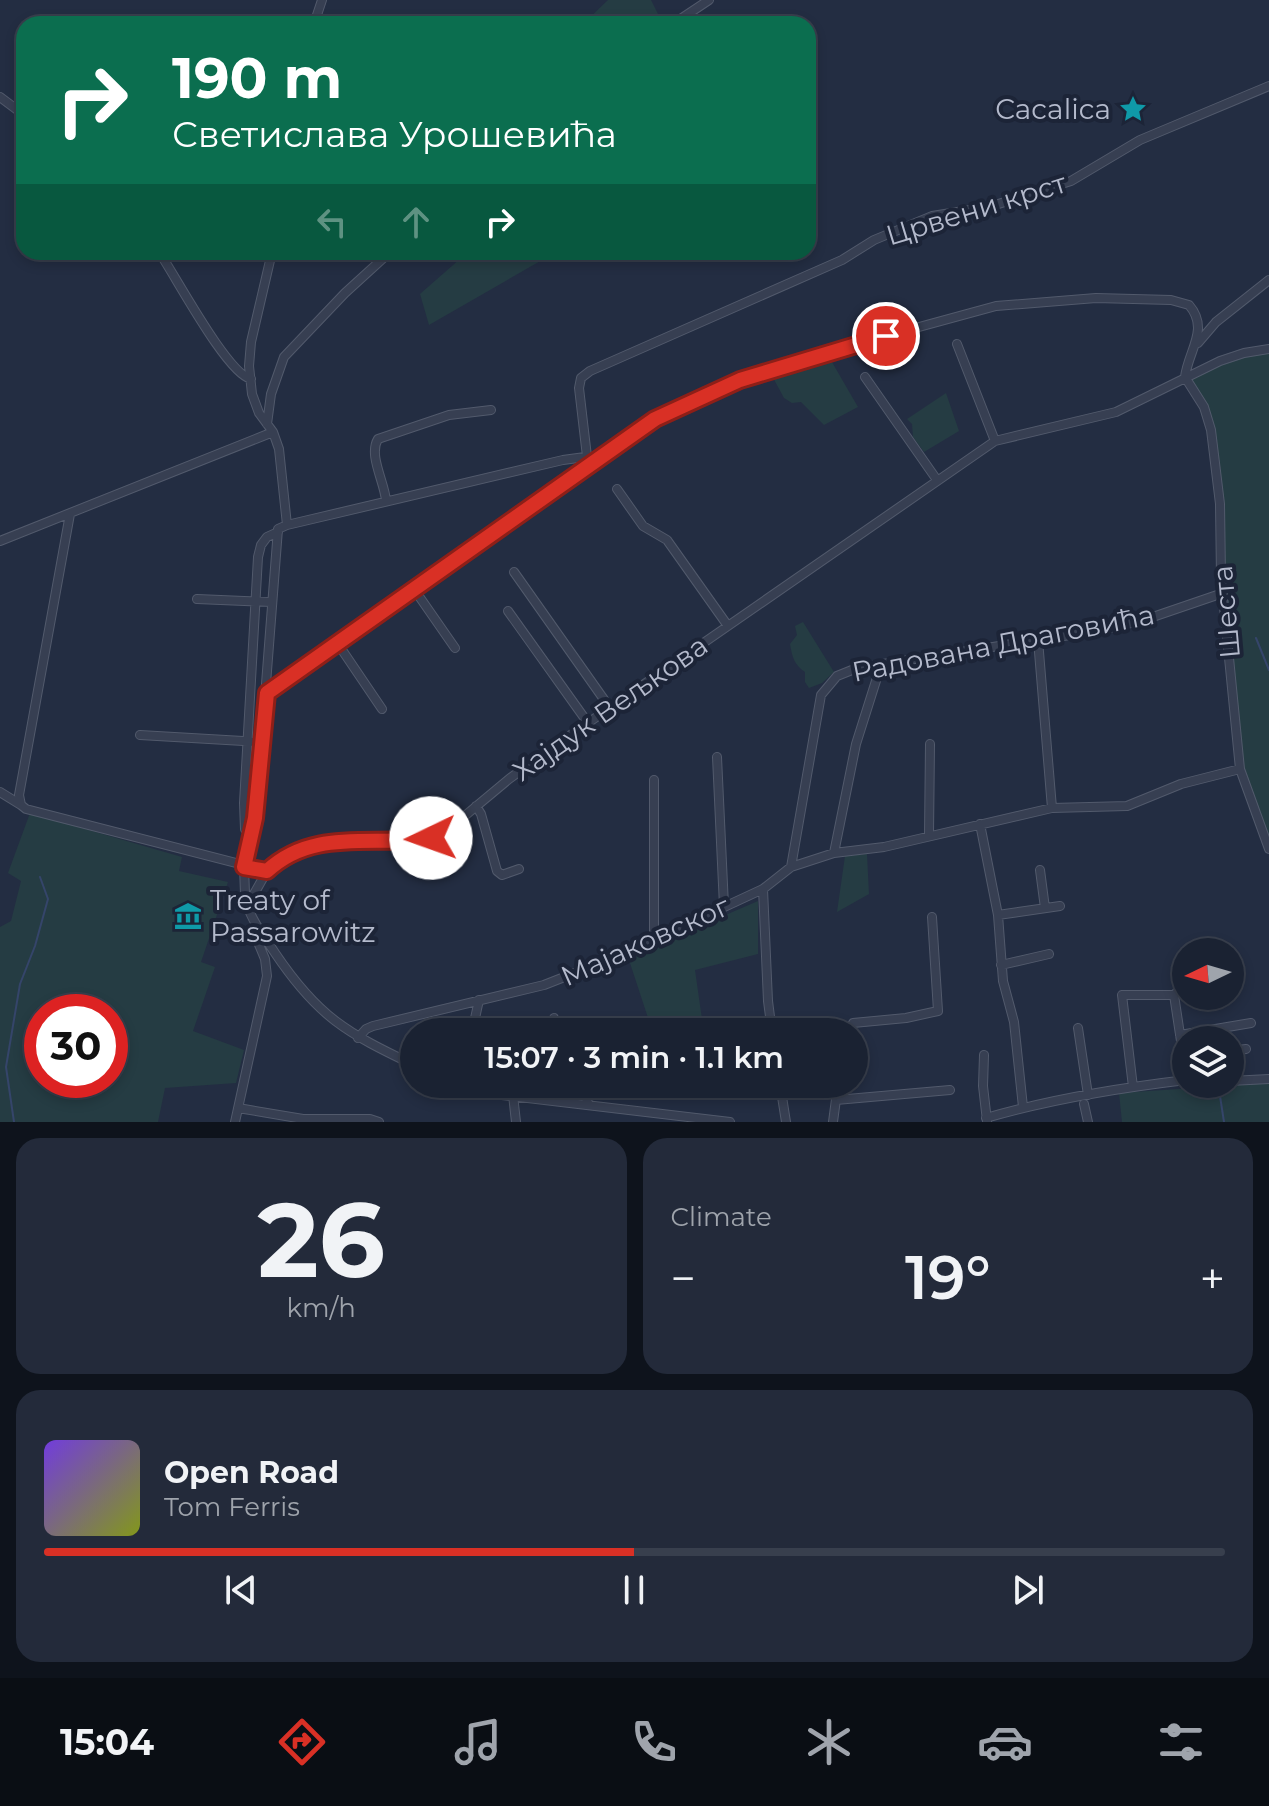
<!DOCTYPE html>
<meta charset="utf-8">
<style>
body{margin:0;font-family:Montserrat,sans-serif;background:#232a3a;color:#f1f3f6;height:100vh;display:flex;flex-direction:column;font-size:30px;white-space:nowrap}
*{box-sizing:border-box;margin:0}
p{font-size:26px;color:#9fa4ac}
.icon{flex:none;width:44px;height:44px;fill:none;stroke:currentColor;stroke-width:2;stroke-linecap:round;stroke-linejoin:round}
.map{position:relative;height:1122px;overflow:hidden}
.sheet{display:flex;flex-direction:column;gap:16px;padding:16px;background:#0e131c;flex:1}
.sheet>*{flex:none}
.guide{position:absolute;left:16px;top:16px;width:800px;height:244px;border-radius:24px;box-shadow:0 4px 12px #0003,0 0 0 2px #383f4d;background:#0b6e4f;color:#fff;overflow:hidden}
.needle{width:52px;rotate:265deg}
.tools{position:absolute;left:1172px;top:938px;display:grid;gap:16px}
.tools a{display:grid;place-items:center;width:72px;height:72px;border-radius:50%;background:#1a2232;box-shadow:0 4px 12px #0003,0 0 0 2px #383f4d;font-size:40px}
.speed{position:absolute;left:24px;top:994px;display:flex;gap:16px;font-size:40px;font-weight:700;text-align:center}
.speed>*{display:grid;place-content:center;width:104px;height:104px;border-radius:50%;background:#1a2232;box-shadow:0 4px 12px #0003,0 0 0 2px #383f4d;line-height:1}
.speed .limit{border:12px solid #d22;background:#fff;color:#111}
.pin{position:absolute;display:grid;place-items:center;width:68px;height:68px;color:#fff;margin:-34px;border:4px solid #fff;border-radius:50%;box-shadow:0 2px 8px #0007}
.me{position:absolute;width:88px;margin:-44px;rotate:267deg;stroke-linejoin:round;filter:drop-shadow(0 0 6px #0008)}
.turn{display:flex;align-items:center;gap:28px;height:168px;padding:0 24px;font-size:36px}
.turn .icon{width:104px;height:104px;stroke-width:2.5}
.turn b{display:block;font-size:56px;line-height:68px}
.lanes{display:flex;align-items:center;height:76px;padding:0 24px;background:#0003;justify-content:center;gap:40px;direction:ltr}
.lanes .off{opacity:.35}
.big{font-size:60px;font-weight:600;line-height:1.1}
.sheet .tile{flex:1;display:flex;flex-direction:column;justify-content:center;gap:12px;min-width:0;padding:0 28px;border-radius:24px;background:#232a3a}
.sheet .dial{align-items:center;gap:0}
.dial b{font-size:104px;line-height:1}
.song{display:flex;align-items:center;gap:24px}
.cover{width:96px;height:96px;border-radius:12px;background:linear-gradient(135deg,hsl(260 70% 55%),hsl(70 70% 35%))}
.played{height:8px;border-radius:4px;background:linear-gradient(90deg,#d93025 50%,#383f4d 50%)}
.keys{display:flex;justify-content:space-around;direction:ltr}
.heat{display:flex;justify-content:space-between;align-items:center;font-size:44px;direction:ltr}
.sheet .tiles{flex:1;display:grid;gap:16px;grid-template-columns:1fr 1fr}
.tile:last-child{grid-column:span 2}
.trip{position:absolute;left:400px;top:1018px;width:468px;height:80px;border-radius:40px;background:#1a2232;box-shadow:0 4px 12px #0003,0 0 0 2px #383f4d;font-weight:600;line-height:80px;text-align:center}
.dock{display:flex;height:128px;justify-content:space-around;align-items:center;background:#0a0e14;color:#9fa4ac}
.dock .icon{width:56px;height:56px}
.dock .active{color:#d93025}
.dock b{font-size:36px;color:#f1f3f6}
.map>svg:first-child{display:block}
.green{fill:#253c43;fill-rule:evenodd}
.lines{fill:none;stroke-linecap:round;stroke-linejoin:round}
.stream{stroke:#35456a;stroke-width:2}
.minor-casing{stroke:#525a6c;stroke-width:10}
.minor{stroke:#373f52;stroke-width:8}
.route-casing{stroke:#8d1f18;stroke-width:20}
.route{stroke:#d93025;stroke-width:14}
.labels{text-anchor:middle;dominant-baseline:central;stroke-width:8;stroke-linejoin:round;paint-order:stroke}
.poi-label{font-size:28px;fill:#b4bacc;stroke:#1c2437;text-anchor:end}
.street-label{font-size:28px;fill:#b4bacc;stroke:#1c2437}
</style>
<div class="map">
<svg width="1269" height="1122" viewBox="0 0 1269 1122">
<rect width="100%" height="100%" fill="#232d42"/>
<path class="green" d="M608 0H651L663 24H583Z
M468 252H556L429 325 420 294Z
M1269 349V849L1245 786 1231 680 1220 504 1205 410 1187 382 1220 361Z
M829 357 858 407 824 425 801 402 792 403 784 398 771 374Z
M946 393 959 431 924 452 913 437 912 424 907 419Z
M803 622 834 672 822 683 809 688 805 682V672C794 665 792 656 790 644L797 635 795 626Z
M30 813 182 857 179 871 228 882 201 962 215 967 193 1031 244 1050 236 1083 165 1088 158 1122H0V927L11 921 21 881 8 873ZM42 1012H110V1080H42Z
M867 854 869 894 837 912 845 856Z
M758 901V954L695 970 702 1019 652 1030 628 957Z
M1269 1083V1122H1122L1119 1093Z"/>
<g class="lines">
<path class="stream" d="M1256 638 1269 670
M1220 1096 1224 1122
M14 1122 6 1067 20 984 35 946 48 899 40 877"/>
<g class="minor-casing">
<path id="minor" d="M314 24 322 0
M673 24 709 0
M0 97 24 115
M159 252C175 275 227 374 251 379
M272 252 251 342 249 366 252 394 259 413 273 432 279 449 287 525
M1198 343 1216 322 1269 280
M957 344 995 441
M865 377 937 480
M1185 377 1204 407 1211 430 1220 504 1221 577 1240 769 1269 849
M267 424 271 394 284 357 345 293 390 252
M588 465 579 388 581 378 590 371 842 260 874 240 932 216 989 207 1071 181 1140 140 1269 86
M617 489 643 526 667 540 728 626
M386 501C385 483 368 455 378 439L449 415 491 410
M70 514 19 795 21 805 26 809 267 871
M0 541 273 432
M514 572 610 708
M414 589 455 648
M197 599 271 602
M508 611 588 723
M1038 640 1052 808
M338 644 382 709
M267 693 616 445 655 419 707 393 740 380 886 336 996 306 1096 298 1171 300 1189 305C1210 329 1188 351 1185 377
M140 735 262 742
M717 757 724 906
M654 780V938
M0 792 21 805
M476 806 481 814 497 871 502 875 519 869
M980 824 998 915 1003 981 1014 1022 1023 1107
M929 835 930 744
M250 836 245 829 244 803 258 557 261 545 267 537 278 532
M834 853 856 744 881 665
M791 867 821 695 837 676 857 668 1102 630 1144 620 1223 593
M1040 870 1045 908
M763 889 768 1001 772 1032
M250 901 245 894 244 867 257 800 278 529 287 525 563 460 585 457
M998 915 1060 906
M1001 965 1049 954
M1186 989 1179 990 1174 995 1186 1074
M554 1018 560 1032
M1078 1028 1088 1095
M472 1032 479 1000
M849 1032 853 1023 906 1018 938 1011 932 917
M1180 1035 1251 1023
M358 1038 366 1029 373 1026 544 985 623 954 763 889 791 867 834 853 884 847 1052 808 1127 806 1181 784 1240 769
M1230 1051 1246 1049
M984 1055 983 1086 987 1121
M414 1065C347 1033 318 1017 275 953 266 939 255 926 249 910L250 901 267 871 282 858 298 850 337 840H417L443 834 509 779 546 752 995 441 1116 412 1220 361 1244 353 1269 349
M1230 1081 1269 1079
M452 1084 476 1092 730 1122
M580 1084 589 1105
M780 1084 786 1122
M1133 1087 1122 995H1174
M513 1095 516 1122
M836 1100 950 1090
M1084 1104 1088 1122
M238 1108 303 1119H370L379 1122
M986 1118C1051 1099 1119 1088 1186 1080
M235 1122 267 976 265 959 255 935 258 928
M833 1122 838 1084"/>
</g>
<use href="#minor" class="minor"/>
</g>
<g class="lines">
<g class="route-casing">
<path id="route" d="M431 838C374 847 314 827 267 871L244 867 255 818 267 693 655 419 740 380 886 336"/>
</g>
<use href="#route" class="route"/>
</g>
<defs>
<g id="sight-bare" transform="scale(2.16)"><path d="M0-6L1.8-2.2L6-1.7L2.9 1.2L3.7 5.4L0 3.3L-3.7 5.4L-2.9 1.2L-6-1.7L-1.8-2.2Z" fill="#0f9aa8" stroke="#1c2437" stroke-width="2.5" paint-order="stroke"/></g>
<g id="museum-bare" transform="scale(2.16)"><path d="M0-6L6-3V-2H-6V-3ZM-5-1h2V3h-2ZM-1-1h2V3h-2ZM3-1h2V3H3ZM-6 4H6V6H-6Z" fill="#0f9aa8" stroke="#1c2437" stroke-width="2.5" paint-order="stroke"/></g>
</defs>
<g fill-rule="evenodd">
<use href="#sight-bare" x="1133" y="109"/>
<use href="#museum-bare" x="188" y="916"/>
</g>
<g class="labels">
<g class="poi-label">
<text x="1111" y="109">Cacalica</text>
<text x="210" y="900" text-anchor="start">Treaty of<tspan x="210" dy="32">Passarowitz</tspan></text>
</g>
<g class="street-label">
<text transform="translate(976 209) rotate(-17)">Црвени крст</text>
<text transform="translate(1226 612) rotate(-95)">Шеста</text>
<text transform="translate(1003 643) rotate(-11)">Радована Драговића</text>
<text transform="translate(610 708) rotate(-35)">Хајдук Вељкова</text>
<text transform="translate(645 941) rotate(-24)">Мајаковског</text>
</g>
</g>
</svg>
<div class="tools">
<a><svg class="needle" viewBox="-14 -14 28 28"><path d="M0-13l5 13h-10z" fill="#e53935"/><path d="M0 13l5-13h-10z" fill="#9fa4ac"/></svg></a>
<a><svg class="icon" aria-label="layers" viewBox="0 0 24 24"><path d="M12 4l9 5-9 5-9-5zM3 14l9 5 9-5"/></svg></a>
</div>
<div class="speed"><div class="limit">30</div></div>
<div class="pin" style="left:886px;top:336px;background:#d93025"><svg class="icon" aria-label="arrive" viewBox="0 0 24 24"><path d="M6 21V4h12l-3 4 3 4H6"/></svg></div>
<svg class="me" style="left:431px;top:838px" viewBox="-20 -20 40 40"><circle r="19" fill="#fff"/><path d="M0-13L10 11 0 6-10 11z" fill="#d93025"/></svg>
<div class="trip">15:07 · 3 min · 1.1 km</div>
<div class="guide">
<div class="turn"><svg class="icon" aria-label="right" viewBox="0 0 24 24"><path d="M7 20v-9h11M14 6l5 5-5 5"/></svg><div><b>190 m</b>Светислава Урошевића</div></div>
<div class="lanes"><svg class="icon off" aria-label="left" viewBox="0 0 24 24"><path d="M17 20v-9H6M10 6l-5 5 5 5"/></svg><svg class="icon off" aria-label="ahead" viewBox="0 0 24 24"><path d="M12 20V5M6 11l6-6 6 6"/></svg><svg class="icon" aria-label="right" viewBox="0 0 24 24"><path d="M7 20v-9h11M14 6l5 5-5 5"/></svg></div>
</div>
</div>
<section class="sheet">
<div class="tiles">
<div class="tile dial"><b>26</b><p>km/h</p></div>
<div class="tile"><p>Climate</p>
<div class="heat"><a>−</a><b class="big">19°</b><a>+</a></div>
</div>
<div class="tile">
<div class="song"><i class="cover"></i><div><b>Open Road</b><p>Tom Ferris</p></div></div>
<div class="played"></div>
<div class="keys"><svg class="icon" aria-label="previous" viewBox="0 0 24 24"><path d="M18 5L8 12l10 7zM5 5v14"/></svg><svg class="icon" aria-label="pause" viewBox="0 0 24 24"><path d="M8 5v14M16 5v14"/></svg><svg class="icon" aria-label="next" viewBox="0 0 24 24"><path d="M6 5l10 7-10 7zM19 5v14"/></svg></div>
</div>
</div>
</section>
<nav class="dock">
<b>15:04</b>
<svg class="icon active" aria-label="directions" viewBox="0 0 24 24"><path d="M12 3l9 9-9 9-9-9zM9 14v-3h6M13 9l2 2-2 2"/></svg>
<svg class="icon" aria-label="music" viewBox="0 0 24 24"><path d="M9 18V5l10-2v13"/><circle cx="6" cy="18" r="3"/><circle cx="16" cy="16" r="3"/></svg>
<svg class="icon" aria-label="phone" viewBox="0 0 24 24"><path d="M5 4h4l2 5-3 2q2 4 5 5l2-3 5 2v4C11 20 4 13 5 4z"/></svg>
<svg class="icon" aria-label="climate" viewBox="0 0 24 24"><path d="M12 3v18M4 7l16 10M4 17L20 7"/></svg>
<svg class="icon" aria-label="car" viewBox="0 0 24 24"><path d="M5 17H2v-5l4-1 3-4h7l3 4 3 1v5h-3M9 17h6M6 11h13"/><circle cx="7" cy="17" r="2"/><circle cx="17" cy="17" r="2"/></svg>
<svg class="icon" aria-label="filters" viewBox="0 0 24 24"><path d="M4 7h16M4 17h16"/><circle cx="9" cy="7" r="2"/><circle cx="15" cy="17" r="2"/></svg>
</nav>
